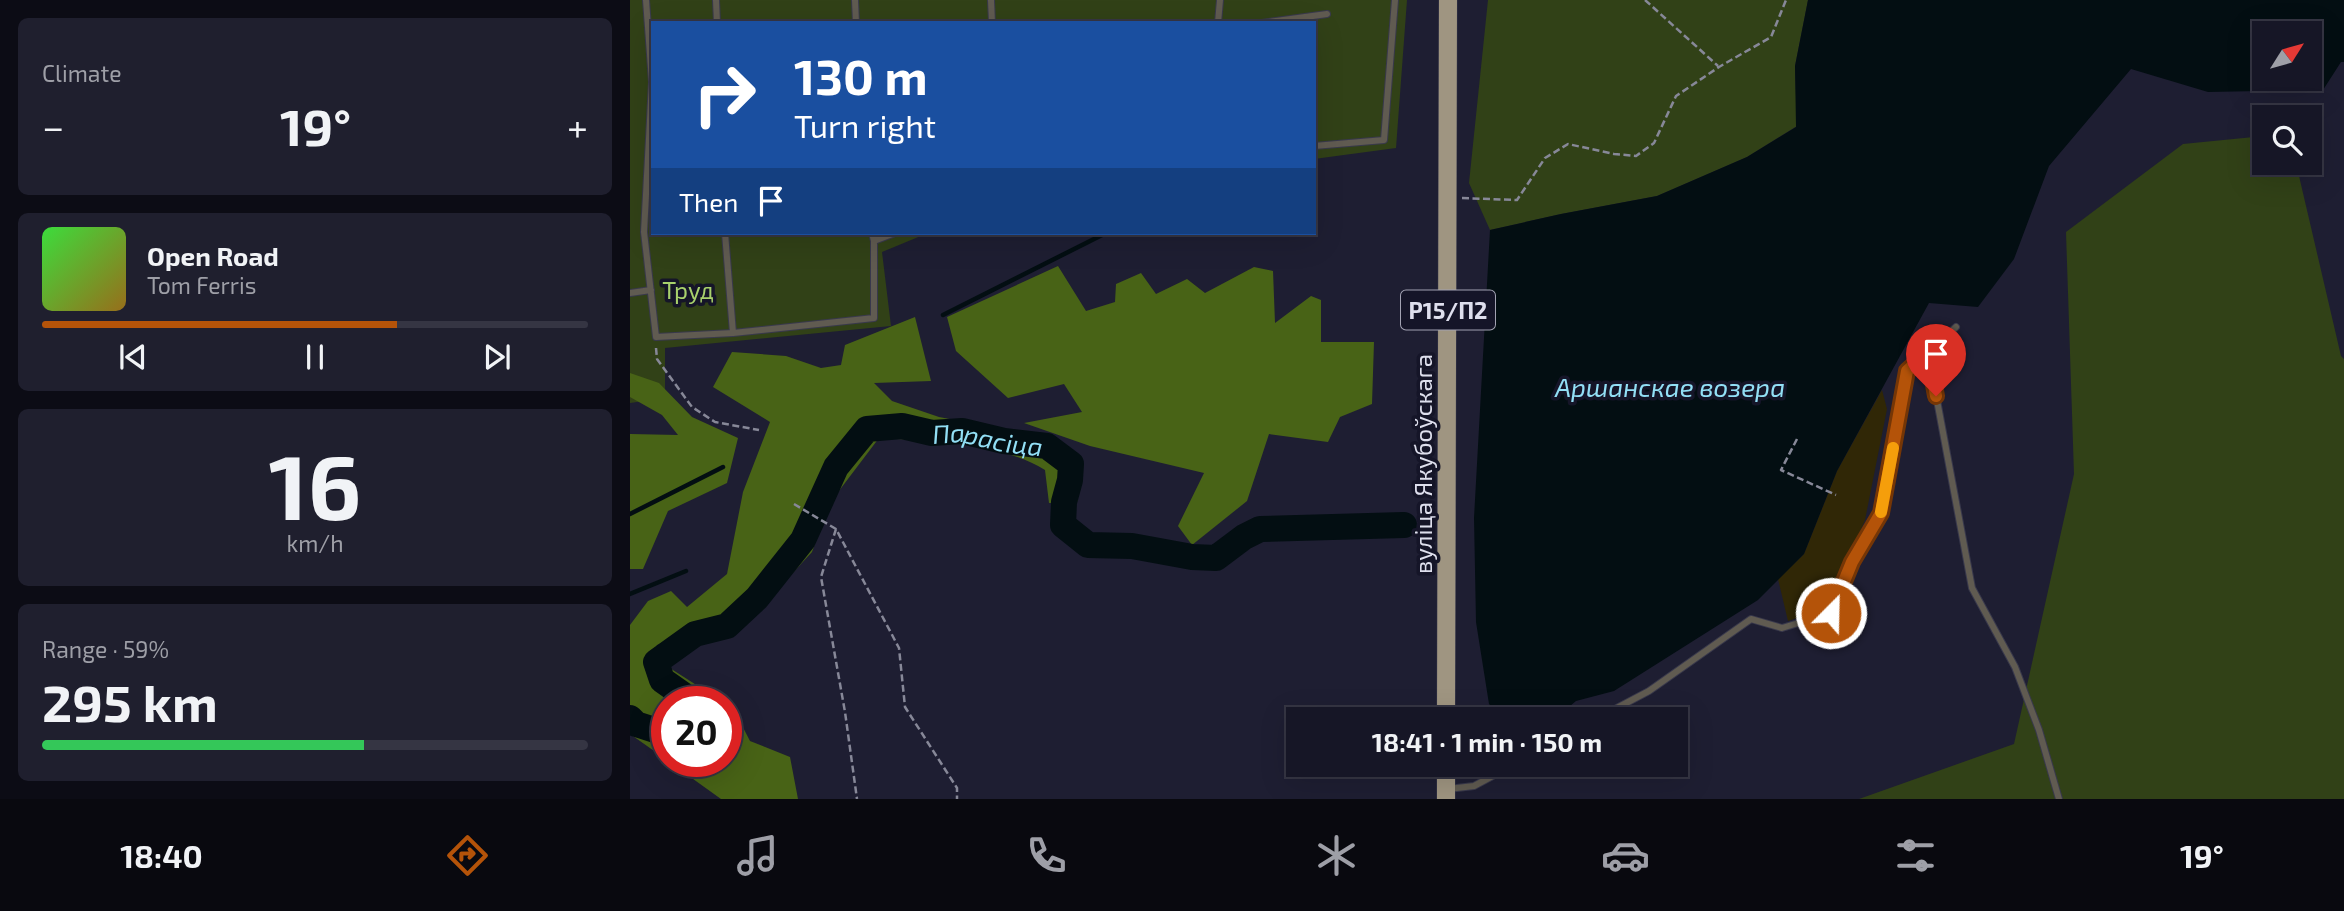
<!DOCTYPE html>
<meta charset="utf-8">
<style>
body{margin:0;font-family:"Exo 2",sans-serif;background:#1f1f2e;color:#f1f3f6;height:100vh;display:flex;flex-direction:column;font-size:26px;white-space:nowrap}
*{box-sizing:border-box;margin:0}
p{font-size:23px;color:#9e9fa7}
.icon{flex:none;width:38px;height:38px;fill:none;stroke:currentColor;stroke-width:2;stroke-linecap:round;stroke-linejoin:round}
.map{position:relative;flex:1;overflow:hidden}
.drawer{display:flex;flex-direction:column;gap:18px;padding:18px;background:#0c0c15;width:630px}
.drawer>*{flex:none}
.banner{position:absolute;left:21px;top:21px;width:665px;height:214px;border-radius:0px;box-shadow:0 7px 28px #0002,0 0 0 2px #353543;background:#1a4fa0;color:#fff;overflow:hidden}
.needle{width:46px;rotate:53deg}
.buttons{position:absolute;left:1622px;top:21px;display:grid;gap:14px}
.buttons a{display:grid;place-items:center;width:70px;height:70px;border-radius:0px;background:#161626;box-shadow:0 7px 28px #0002,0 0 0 2px #353543;font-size:35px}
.speed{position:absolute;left:21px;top:686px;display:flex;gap:14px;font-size:35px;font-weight:700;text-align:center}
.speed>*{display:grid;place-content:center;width:91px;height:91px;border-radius:50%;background:#161626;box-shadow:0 7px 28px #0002,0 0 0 2px #353543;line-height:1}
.speed .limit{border:10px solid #d22;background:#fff;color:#111}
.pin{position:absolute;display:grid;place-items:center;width:60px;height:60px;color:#fff;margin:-72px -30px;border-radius:50% 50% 50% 0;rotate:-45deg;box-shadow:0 0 7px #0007}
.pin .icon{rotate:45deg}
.me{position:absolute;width:77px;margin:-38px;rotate:23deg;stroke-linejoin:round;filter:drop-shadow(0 0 5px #0008)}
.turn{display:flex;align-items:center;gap:24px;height:147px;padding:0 28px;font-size:32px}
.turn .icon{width:91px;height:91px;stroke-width:2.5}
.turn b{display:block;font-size:49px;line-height:60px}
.then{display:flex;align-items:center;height:66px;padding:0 28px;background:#0003;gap:14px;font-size:26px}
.big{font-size:52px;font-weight:700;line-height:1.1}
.drawer .card{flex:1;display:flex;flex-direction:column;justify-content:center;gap:10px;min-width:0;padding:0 24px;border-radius:10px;background:#1f1f2e}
.drawer .dial{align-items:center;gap:0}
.dial b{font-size:91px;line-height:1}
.song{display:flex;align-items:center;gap:21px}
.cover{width:84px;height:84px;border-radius:10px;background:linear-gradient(135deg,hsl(120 70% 55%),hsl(40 70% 35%))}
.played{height:7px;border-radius:4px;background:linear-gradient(90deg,#b45309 65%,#353543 65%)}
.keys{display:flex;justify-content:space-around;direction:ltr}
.heat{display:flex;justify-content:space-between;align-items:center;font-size:38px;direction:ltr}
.charge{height:10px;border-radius:5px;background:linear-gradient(90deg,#34c759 59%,#353543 0)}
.trip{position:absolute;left:656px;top:707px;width:402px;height:70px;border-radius:0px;background:#161626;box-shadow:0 7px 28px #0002,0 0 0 2px #353543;font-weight:700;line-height:70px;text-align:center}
.tab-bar{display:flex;height:112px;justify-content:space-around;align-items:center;background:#09090f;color:#9e9fa7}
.tab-bar .icon{width:49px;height:49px}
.tab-bar .on{color:#b45309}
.tab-bar b{font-size:32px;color:#f1f3f6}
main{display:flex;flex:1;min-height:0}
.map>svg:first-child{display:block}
.green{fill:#314117}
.forest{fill:#486316}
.sand{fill:#302706}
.water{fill:#030e12;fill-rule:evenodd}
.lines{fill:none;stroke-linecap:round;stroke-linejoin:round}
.stream{stroke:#030e12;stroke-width:4.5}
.river{stroke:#030e12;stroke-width:26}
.lane-casing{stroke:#39394c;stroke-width:8}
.primary-casing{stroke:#39394c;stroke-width:19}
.path{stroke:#878898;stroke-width:2.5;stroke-dasharray:7 3.5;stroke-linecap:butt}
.lane{stroke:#605b51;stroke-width:6}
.primary{stroke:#9f9581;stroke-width:18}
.route-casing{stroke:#753606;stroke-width:18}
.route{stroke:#b45309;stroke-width:12}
.slow{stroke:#f59e0b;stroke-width:12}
.labels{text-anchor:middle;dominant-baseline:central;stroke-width:7;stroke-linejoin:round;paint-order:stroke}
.shield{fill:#151528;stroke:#a2a2b2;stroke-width:2}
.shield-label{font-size:23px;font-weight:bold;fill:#dedfed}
.park-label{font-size:24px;fill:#a8d16c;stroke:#151528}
.street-label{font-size:24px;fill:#dedfed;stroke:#151528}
.water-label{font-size:26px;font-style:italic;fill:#92dff5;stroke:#151528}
</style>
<main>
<section class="drawer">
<div class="card"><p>Climate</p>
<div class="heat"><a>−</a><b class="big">19°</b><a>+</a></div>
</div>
<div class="card">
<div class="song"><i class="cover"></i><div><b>Open Road</b><p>Tom Ferris</p></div></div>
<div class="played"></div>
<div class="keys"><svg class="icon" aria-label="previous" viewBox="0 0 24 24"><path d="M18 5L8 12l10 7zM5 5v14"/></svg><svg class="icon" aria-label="pause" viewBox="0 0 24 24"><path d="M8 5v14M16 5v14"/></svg><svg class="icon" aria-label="next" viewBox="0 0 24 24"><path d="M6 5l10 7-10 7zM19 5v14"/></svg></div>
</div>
<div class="card dial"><b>16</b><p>km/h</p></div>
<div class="card"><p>Range · 59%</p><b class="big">295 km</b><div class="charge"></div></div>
</section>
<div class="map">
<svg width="1714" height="799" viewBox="0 0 1714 799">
<rect width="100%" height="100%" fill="#1e1e32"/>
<path class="green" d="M0 0H777L766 148 684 159V23H23V233H298L252 252 261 326 35 348V398L0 403Z
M858 0H1178L1165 66 1167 126 1117 157 1027 196 931 214 860 230 839 183Z
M1634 136V163H1666L1711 356 1714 359V799H1229L1384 744 1444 474 1436 232 1553 144Z"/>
<path class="forest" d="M428 266 456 311 485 302 486 284 511 273 526 294 557 279 575 293 624 267 643 271 645 323 681 296 691 300V342H744L742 404 710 417 698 442 639 434 617 501 562 545 548 526 574 473 460 446 394 423 452 412 434 384 378 398 326 351 317 317Z
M285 317 301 381 244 383 262 401 309 417 415 437 446 459 448 501 419 503 415 470C369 442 301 441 249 438L199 504 182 552 124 615 103 614 27 645 21 656 93 702H37V760L0 734V625L18 601 41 591 57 607 97 574 113 492 140 422 83 387 102 352 156 356 191 368 211 365 215 345Z
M0 373 29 383 62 417 108 438 97 483 38 511 13 569H0V434L48 435 32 415 0 397Z
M96 704 103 708 120 741 160 757 168 799H91L38 761H96Z"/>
<path class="sand" d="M1252 390 1257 409 1235 520 1196 608 1158 621 1148 579 1174 554 1207 471Z"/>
<path class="water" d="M1178 0H1714V62H1711L1693 90 1578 92 1501 69 1419 166 1384 259 1348 307 1299 303 1207 471 1174 554 1128 600 984 691 946 701 927 717 875 719 859 704 846 622 844 518 860 230 931 214 1027 196 1117 157 1166 127 1165 66ZM1634 33H1680V79H1634Z"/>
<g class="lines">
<path class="stream" d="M313 315 476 233
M0 514 93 467
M0 594 56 571"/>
<g class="river">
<path id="s1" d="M68 702 59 699 32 680 26 662 65 634 97 626 127 598 173 540 206 467 237 429 272 426 302 433 332 431 374 441 417 446 441 464 440 480 434 502 433 525 458 545 502 546 562 557 586 558 614 537 630 529 774 525"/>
<path d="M0 718 6 724 37 734"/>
<path d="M96 719 100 730 96 736"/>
</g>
<g class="lane-casing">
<path id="lane" d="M16 0 22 82 14 232 26 337 103 333 244 318V241L242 233
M86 0 87 23
M225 0 226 23
M361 0 362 23
M588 23 590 0
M632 23 697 14
M684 146 754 140 765 0
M95 233 103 333
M244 241 265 233
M0 293 21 290
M1298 352 1342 588 1385 667 1409 730 1429 799
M966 719 1019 691 1121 619 1152 628 1201 613 1222 562 1251 513 1277 371 1326 327
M818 789 844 786 883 765"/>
</g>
<g class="primary-casing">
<path id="primary" d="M816 719 818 0
M816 765V799"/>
</g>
<path class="path" d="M1015 0 1088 66
M832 198 887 200 915 158 938 144 984 154 1006 156 1024 143 1046 96 1089 67 1141 37 1156 0
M26 348 27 359 62 407 85 422 129 430
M1167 439 1151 470 1206 495
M164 504 206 529 269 648 275 707 327 788V799
M206 529 191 577 215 712 227 799"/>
<use href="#lane" class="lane"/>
<use href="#primary" class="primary"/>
</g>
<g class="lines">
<g class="route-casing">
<path id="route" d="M1201 613 1222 562 1251 513 1277 371 1298 352 1306 396"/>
</g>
<use href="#route" class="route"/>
<path class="slow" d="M1251 512 1263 448"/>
</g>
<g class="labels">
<rect class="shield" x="771" y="290.5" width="94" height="39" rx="5"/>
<g class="shield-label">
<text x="818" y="310">Р15/П2</text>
</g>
<g class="park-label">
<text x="58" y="289">Труд</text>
</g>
<g class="street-label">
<text transform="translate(792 464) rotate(-90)">вуліца Якубоўскага</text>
</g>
<g class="water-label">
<text x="1040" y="386">Аршанскае возера</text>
<text stroke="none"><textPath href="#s1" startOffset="509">Парасіца</textPath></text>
</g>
</g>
</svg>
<div class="buttons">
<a><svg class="needle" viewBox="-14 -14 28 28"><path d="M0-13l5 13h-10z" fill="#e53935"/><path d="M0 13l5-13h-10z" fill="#9e9fa7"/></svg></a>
<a><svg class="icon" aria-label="search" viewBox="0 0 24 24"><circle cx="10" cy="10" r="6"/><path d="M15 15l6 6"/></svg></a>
</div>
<div class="speed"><div class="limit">20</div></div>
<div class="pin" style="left:1306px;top:396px;background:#d93025"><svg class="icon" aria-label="arrive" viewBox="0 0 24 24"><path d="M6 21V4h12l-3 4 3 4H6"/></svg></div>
<svg class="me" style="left:1201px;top:613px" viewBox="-20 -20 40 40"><circle r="17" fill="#b45309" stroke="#fff" stroke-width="3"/><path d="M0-11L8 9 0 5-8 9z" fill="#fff"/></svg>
<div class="trip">18:41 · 1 min · 150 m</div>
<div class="banner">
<div class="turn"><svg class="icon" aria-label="right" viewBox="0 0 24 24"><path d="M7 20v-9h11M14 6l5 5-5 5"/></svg><div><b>130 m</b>Turn right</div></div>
<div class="then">Then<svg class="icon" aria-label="arrive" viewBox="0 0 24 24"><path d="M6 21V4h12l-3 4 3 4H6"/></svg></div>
</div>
</div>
</main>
<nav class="tab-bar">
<b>18:40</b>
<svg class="icon on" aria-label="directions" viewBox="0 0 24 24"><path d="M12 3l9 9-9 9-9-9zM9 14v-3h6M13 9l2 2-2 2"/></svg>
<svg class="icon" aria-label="music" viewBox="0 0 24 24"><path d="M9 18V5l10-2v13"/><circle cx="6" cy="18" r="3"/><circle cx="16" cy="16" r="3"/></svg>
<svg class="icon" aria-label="phone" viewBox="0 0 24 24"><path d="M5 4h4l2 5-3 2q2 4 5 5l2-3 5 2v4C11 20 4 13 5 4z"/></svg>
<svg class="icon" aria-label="climate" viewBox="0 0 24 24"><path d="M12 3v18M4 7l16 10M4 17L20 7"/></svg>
<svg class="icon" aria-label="car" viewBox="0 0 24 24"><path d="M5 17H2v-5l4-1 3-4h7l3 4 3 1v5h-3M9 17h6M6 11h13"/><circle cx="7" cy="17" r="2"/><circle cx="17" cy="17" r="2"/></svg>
<svg class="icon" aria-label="filters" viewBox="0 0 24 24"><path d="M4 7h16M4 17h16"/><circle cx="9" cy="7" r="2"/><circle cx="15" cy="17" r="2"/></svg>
<b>19°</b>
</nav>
